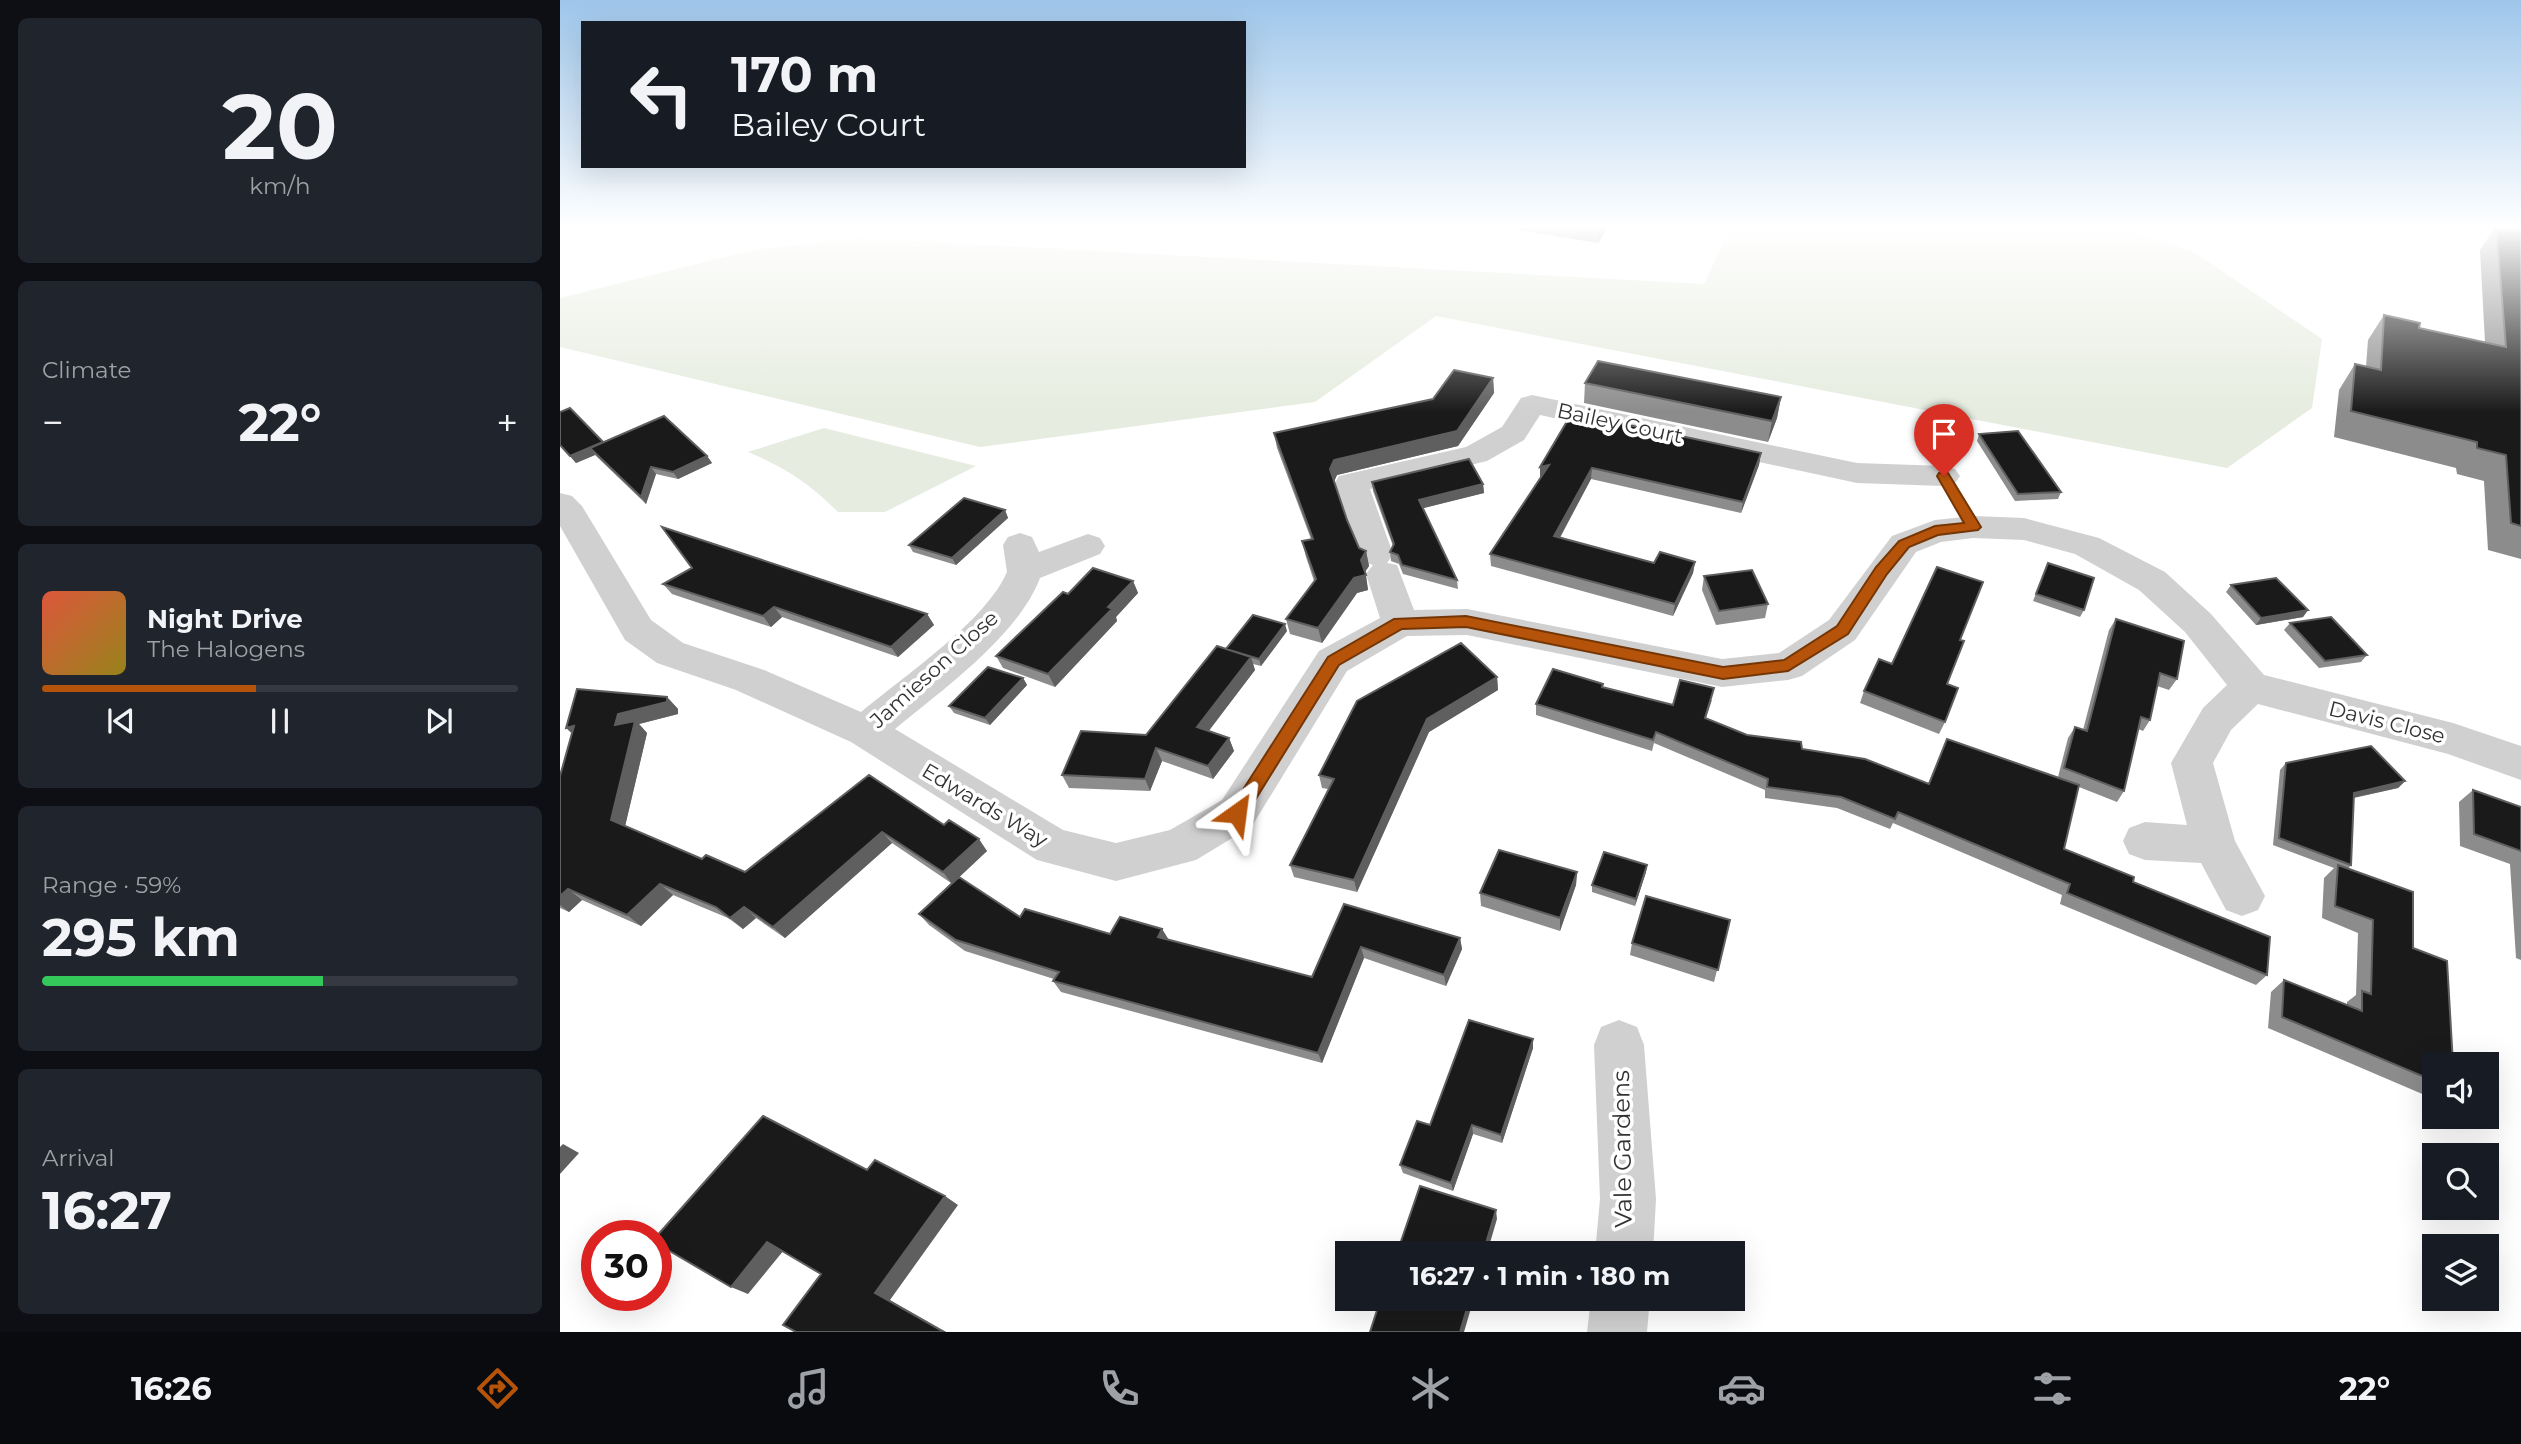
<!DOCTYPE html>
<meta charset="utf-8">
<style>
body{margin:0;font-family:Montserrat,sans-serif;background:#20242c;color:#f1f3f6;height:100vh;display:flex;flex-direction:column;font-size:26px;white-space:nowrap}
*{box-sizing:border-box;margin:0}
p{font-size:23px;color:#9ea1a6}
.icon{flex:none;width:38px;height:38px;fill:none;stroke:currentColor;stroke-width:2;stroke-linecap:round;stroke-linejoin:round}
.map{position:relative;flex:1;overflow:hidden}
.panel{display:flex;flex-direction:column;gap:18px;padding:18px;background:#0d0f14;width:560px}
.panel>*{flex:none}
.guide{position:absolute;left:21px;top:21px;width:665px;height:147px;border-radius:0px;box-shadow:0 7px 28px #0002;background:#171b24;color:#f1f3f6;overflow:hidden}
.controls{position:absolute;left:1862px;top:1052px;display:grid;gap:14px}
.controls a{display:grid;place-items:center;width:77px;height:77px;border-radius:0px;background:#171b24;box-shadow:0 7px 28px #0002;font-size:35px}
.speed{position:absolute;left:21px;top:1220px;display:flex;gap:14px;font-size:35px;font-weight:700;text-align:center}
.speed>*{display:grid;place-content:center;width:91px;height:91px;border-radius:50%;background:#171b24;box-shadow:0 7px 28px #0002;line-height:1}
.speed .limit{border:10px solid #d22;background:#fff;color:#111}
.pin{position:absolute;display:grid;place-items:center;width:60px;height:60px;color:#fff;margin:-72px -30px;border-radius:50% 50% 50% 0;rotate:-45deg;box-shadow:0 0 7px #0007}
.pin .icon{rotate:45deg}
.me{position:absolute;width:77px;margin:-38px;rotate:31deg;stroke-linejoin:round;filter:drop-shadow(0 0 5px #0008)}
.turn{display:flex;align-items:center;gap:24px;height:147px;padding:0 35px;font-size:32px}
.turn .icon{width:91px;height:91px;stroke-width:2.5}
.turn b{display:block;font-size:49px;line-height:60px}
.big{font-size:52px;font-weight:700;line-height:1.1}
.panel .tile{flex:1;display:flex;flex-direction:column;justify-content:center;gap:10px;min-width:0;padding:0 24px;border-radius:10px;background:#20242c}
.panel .dial{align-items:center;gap:0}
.dial b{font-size:91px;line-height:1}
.song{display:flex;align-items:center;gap:21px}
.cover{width:84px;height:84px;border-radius:10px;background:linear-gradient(135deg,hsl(10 70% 55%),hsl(50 70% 35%))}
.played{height:7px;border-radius:4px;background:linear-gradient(90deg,#b45309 45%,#363941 45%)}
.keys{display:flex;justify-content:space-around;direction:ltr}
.heat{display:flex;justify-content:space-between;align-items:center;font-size:38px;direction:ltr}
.charge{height:10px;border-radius:5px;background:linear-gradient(90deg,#34c759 59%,#363941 0)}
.trip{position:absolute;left:775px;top:1241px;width:410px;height:70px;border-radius:0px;background:#171b24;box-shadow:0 7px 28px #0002;font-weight:700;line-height:70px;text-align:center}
.tab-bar{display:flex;height:112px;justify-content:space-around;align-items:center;background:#090b0e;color:#9ea1a6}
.tab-bar .icon{width:49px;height:49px}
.tab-bar .active{color:#b45309}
.tab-bar b{font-size:32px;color:#f1f3f6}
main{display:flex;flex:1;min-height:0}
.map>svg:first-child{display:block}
.green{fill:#e6ecdf}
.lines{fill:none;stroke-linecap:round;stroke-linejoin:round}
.minor{fill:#d0d0d0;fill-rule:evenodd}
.wall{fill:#8c8c8c}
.shaded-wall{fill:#5f5f5f}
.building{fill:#1a1a1a;stroke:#5f5f5f;stroke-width:2}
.route{fill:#b45309;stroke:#753606;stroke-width:2}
.labels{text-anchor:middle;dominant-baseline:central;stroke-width:7;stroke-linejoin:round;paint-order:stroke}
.street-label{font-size:21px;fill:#333;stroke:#fff}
.near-street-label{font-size:24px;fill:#333;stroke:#fff}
</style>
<main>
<section class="panel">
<div class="tile dial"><b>20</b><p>km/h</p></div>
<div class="tile"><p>Climate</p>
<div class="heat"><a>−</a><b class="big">22°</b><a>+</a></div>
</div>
<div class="tile">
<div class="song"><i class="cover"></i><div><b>Night Drive</b><p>The Halogens</p></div></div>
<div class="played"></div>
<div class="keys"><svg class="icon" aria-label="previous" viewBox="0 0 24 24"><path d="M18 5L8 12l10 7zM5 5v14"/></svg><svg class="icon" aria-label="pause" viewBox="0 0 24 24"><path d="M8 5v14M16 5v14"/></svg><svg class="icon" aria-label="next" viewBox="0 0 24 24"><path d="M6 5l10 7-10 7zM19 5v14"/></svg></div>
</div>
<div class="tile"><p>Range · 59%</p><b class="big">295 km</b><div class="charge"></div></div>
<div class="tile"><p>Arrival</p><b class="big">16:27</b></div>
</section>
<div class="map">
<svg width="1961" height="1332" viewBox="0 0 1961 1332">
<rect width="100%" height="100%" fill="#fff"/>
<path class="green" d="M1172 225H1552L1634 252 1762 339 1752 408 1667 468 876 316 755 402 420 447 0 347V298L193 250 298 238 1144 284Z
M264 428 416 466 325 512H278C249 483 226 468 188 452Z"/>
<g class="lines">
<path class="minor" d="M972 395 1297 463 1384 466 1395 469 1400 476 1395 483 1384 486 1297 483 980 415 964 440 927 461 810 489 833 554 827 563 837 565 854 610 907 609 1162 659 1219 653 1269 620 1332 536 1375 520 1413 516 1464 518 1539 538 1605 572 1651 614 1704 675 1893 723 1961 746V780L1888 754 1698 704 1671 730 1653 763 1675 841 1705 896 1698 910 1682 916 1666 910 1641 863 1585 860 1569 854 1563 841 1569 828 1585 822 1627 825 1611 763 1643 708 1667 685 1625 632 1579 590 1515 554 1464 540 1413 538 1381 542 1356 552 1295 640 1242 676 1228 680 1162 687 907 635 847 636 787 671 692 826 636 860 556 881 477 860 291 742 176 690 97 663 65 640 0 526V493L12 496 22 506 91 620 123 643 204 670 301 712C343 677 426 621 447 572L443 545 448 537 460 533 472 537 479 552 528 534 540 538 545 546 540 554 480 578C458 636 382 690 335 729L503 830 556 843 610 830 662 800 759 651 820 618 806 574 813 565 804 562C791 542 785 507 775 483L779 476 906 447 942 427 961 398Z
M1059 1020 1077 1027 1084 1045 1096 1199 1093 1253H1035L1040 1199 1034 1045 1041 1027Z
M1031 1298H1090L1087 1332H1027Z"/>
</g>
<path class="wall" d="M927 225H1049L1038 243Z
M1936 226 1961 230V559L1928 550 1924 481 1897 474 1896 468 1774 437 1779 390 1795 364 1806 367 1808 340 1824 315 1859 328 1925 342 1920 250Z
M933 378 934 393 898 446 777 475 774 481 787 520 799 548 806 551 809 566 805 572 808 590 797 593 762 643 730 634 726 619 754 581 746 557 742 541 751 539 717 448 714 433 873 399Z
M1025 383 1221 397 1217 418 1208 442 1024 403Z
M1419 434 1501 492 1498 499 1455 501 1417 441Z
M43 443 147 456 152 463 118 479 96 474 86 504 35 455 16 463 0 445Z
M1201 453 1199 465 1181 513 1031 479 1000 538 1094 563 1135 562 1133 573 1113 616 931 566 930 554 980 479V467Z
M812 482 923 484 924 493 863 508 897 580 898 589 843 574 839 564 831 561 830 552 833 546 813 491Z
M445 510 448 518 396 565 353 552 349 545Z
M1488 563 1524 610 1520 617 1473 601Z
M1144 576 1208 604 1205 618 1156 625 1142 590Z
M573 581 578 593 556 617 557 621 495 687 443 668 436 656 508 594Z
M103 584 367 614 374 625 338 657 222 617 211 627 112 594Z
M1671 585 1748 610 1743 617 1696 625 1666 592Z
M1556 619 1617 679 1609 690 1597 686 1590 720 1583 731 1578 729 1564 791 1557 802 1519 787 1504 849 1573 882 1707 975 1696 985 1500 904 1502 895 1333 823 1330 829 1277 808 1205 798V790L1094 743 1092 751 976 715V704L1043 687 1113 705 1152 700 1146 718 1187 735 1368 784 1387 739 1498 777 1508 738 1515 727 1523 730 1549 630Z
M1730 623 1807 655 1801 662 1759 668 1724 630Z
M727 631 701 666 693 664 695 670 648 731 669 738 674 751 653 779 602 761 590 791 509 788 502 775 586 735 666 649Z
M1400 640 1387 684 1385 722 1379 734 1300 703 1304 691 1332 664Z
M937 677 938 690 869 732 797 892 734 877 730 865 768 789 762 788 759 775Z
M463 678 467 685 430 725 394 713 389 706Z
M107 697 118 709V714L79 724 87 733 65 826 142 859 185 872 309 775 384 825 427 851 399 877 460 917 550 934 602 929 608 940 752 977 784 904 900 938 902 949 886 986 804 958 762 1063 501 992 493 981 494 979 405 951 369 925 359 914 391 883 332 843 225 938 196 918 183 929 168 918 113 895 81 926 22 900 9 912 0 908V776Z
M1726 763 1845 781 1838 788 1794 798 1791 865 1788 869 1853 948 1874 1064V1099L1708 1028 1711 992 1724 980 1787 1006V1002L1796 995 1798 933 1762 918 1764 878 1774 868 1713 845 1720 770Z
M1913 790 1961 807V960L1956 958 1950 864 1900 846 1899 802Z
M1087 865 1086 872 1075 906 1032 892V885Z
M1017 872 1016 885 1000 931 921 906 920 893Z
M1170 920 1154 982 1070 955 1072 943Z
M973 1039V1048L942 1143 913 1134 893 1191 843 1173 840 1165 870 1125Z"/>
<path class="shaded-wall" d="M1038 225H1049L1038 243Z
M933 378 934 393 898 446 777 475 773 484 770 469 774 460Z
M1221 397 1217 418 1208 442 1212 421Z
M43 442 30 448 35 455 16 463 10 456Z
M1201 453 1199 465 1181 513 1183 502Z
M147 456 152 463 118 479 113 472Z
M989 465 980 479V467Z
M91 467 96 474 86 504 81 497Z
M1032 468 1031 479 994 548V536Z
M923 484 924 493 860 509 859 500Z
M445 510 448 518 396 565 392 558Z
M806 551 809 566 803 575 801 560Z
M1135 562 1133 573 1113 616 1115 604Z
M806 575 808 590 797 593 762 643 758 628 794 578Z
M573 581 578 593 556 617 557 621 495 687 488 674Z
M214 607 222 617 211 627 203 616Z
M1748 610 1743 617 1696 625 1701 618Z
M367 614 374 625 338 657 331 647Z
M725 624 727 631 701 666 699 659Z
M691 657 695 670 642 740 637 727Z
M937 677 938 690 869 732 797 892 794 880 867 719Z
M463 678 467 685 430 725 425 718Z
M107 697 118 709V714L79 724 87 733 64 831 51 820 55 725 58 714Z
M14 726 19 740 6 728Z
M669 738 674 751 653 779 648 766Z
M596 748 602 761 590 791 585 779Z
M1845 781 1838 788 1787 799 1794 793Z
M322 832 332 843 225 938 213 927Z
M419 839 427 851 392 884 383 872Z
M1087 865 1086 872 1075 906 1076 899Z
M1017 872 1016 885 1000 931V918Z
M100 884 113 895 81 926 67 915Z
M8 889 22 900 9 912 0 905V896Z
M184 907 196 918 183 929 170 918Z
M602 929 609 940 598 937Z
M900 938 902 949 886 986 884 975Z
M801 947 804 958 762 1063 758 1053Z
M973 1039V1048L942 1143 941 1135Z
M912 1125 913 1134 893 1191 891 1183Z
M3 1144 19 1153 0 1174V1147Z
M385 1196 398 1205 330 1300 386 1332H384L315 1293Z
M936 1210 937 1219 927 1253H923Z
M207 1242 224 1250 188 1294 171 1287Z
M910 1298H914L904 1332H900Z"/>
<path class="building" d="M1936 226 1961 230V526L1951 523 1946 455 1917 448V442L1791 411 1795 364 1821 370 1824 315 1860 323 1859 328 1946 347Z
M1038 361 1221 397 1212 421 1025 383Z
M894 370 933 378 897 431 774 460 770 469 787 520 799 548 806 551 801 560 806 575 794 578 758 628 726 619 756 579 742 541 753 539 714 433 873 399Z
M10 408 43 442 10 456 0 445V412Z
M1012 413 1201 453 1183 502 1032 468 994 536 1094 563 1100 552 1135 562 1115 604 930 554 989 465 980 467Z
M104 416 147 456 113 472 91 467 81 497 30 448Z
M1458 431 1501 492 1458 494 1419 434Z
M909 459 923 484 859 500 897 580 842 565 838 555 830 552 834 544 812 482Z
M404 498 445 510 392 558 349 545Z
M102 527 299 592 367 614 331 647 214 607 203 616 103 584 132 568Z
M1488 563 1534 578 1524 610 1476 594Z
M1377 567 1423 582 1400 640 1404 641 1387 684 1398 688 1385 722 1304 691 1319 659 1332 664Z
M533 568 573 581 548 607 552 609 488 674 436 656 503 592 508 594Z
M1192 570 1208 604 1159 611 1144 576Z
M1716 578 1748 610 1701 618 1671 585Z
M693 615 725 624 699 659 666 649Z
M1771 617 1807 655 1765 661 1730 623Z
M1556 619 1624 641 1617 679 1600 673 1590 720 1581 717 1564 791 1504 768 1515 727 1527 731Z
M901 643 937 677 867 719 794 880 730 865 774 779 759 775 797 701Z
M657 646 691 657 637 727 669 738 648 766 596 748 585 779 502 775 521 731 586 735Z
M428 667 463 678 425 718 389 706Z
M993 669 1043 684 1042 687 1113 705 1120 680 1154 688 1145 718 1187 735 1241 742 1242 749 1305 759 1369 784 1387 739 1519 785 1504 849 1574 877 1573 882 1710 937 1707 975 1507 893 1510 884 1338 812 1335 819 1281 797 1207 787 1208 779 1096 732 1093 740 976 704Z
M17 689 107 697V702L58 714 55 725 75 721 51 820 142 859 146 855 185 872 309 775 384 825 389 820 419 839 383 872 322 832 213 927 184 907 170 918 156 907 100 884 67 915 8 889 0 896V776L14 726 6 728Z
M1811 746 1845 781 1794 793 1791 865 1719 838 1726 763Z
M1913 790 1961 807V851L1914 834Z
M939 850 1017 872 1000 918 920 893Z
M1044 852 1087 865 1076 899 1032 885Z
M1778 865 1853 892V948L1887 961 1893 1064H1874V1081L1722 1017 1724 980 1802 1011V991L1811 994 1813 920 1775 906Z
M399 877 460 917 465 909 550 934 560 917 602 929 598 937 752 977 784 904 900 938 884 975 801 947 758 1053 493 981 499 972 396 940 359 914Z
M1086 896 1170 920 1158 970 1072 943Z
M909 1020 973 1039 941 1135 912 1125 891 1183 840 1165 857 1121 870 1125Z
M203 1116 307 1170 315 1160 385 1196 315 1293 384 1332H236L223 1325 261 1274 207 1242 171 1287 96 1243V1237Z
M860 1186 936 1210 923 1253H837Z
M821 1298H910L900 1332H810Z"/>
<linearGradient id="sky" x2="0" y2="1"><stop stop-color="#9ec6ea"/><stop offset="0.55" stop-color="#fff"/><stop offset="1" stop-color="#fff" stop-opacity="0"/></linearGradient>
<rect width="1961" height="412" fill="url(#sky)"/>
<path class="route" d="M1379 473H1388L1421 527 1418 530 1378 535 1349 547 1327 574 1288 634 1228 671 1163 679 906 627 842 629 779 665 684 818 677 821 668 813 768 657 834 619 906 616 1163 667 1224 660 1277 626 1316 567 1339 541 1375 526 1404 523 1377 476Z"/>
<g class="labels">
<g class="street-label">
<text transform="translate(1060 423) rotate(12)">Bailey Court</text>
<text transform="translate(374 669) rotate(-42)">Jamieson Close</text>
<text transform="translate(1827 722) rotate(14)">Davis Close</text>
<text transform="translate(425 805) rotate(31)">Edwards Way</text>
</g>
<g class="near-street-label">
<text transform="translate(1062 1149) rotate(-91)">Vale Gardens</text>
</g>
</g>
</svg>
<div class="controls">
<a><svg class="icon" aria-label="sound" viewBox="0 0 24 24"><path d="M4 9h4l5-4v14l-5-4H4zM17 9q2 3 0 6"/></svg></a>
<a><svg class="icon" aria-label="search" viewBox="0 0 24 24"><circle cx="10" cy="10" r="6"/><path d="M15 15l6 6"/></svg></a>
<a><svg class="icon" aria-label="layers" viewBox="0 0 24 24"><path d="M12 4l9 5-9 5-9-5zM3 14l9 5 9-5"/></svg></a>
</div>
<div class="speed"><div class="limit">30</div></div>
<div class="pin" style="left:1384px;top:476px;background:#d93025"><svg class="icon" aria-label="arrive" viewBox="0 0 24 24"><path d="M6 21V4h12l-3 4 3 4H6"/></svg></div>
<svg class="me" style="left:677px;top:813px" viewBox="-20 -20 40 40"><path d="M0-17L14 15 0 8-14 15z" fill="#b45309" stroke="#fff" stroke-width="4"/></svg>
<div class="trip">16:27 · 1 min · 180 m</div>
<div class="guide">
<div class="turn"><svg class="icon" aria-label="left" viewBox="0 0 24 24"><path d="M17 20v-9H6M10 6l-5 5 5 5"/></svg><div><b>170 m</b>Bailey Court</div></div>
</div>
</div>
</main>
<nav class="tab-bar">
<b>16:26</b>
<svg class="icon active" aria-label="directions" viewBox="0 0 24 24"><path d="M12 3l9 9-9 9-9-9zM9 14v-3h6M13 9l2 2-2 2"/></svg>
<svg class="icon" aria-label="music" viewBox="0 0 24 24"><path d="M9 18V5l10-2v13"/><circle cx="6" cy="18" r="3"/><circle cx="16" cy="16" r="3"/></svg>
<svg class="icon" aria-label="phone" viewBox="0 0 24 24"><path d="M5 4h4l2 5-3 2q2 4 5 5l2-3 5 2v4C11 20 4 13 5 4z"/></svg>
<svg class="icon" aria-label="climate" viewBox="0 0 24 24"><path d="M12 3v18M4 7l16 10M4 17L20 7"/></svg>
<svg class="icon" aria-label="car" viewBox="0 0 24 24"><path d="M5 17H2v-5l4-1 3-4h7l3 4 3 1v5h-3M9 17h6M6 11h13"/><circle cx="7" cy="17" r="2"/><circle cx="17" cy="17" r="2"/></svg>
<svg class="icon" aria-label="filters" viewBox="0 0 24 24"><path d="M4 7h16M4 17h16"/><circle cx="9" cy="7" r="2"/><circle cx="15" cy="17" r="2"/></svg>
<b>22°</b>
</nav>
